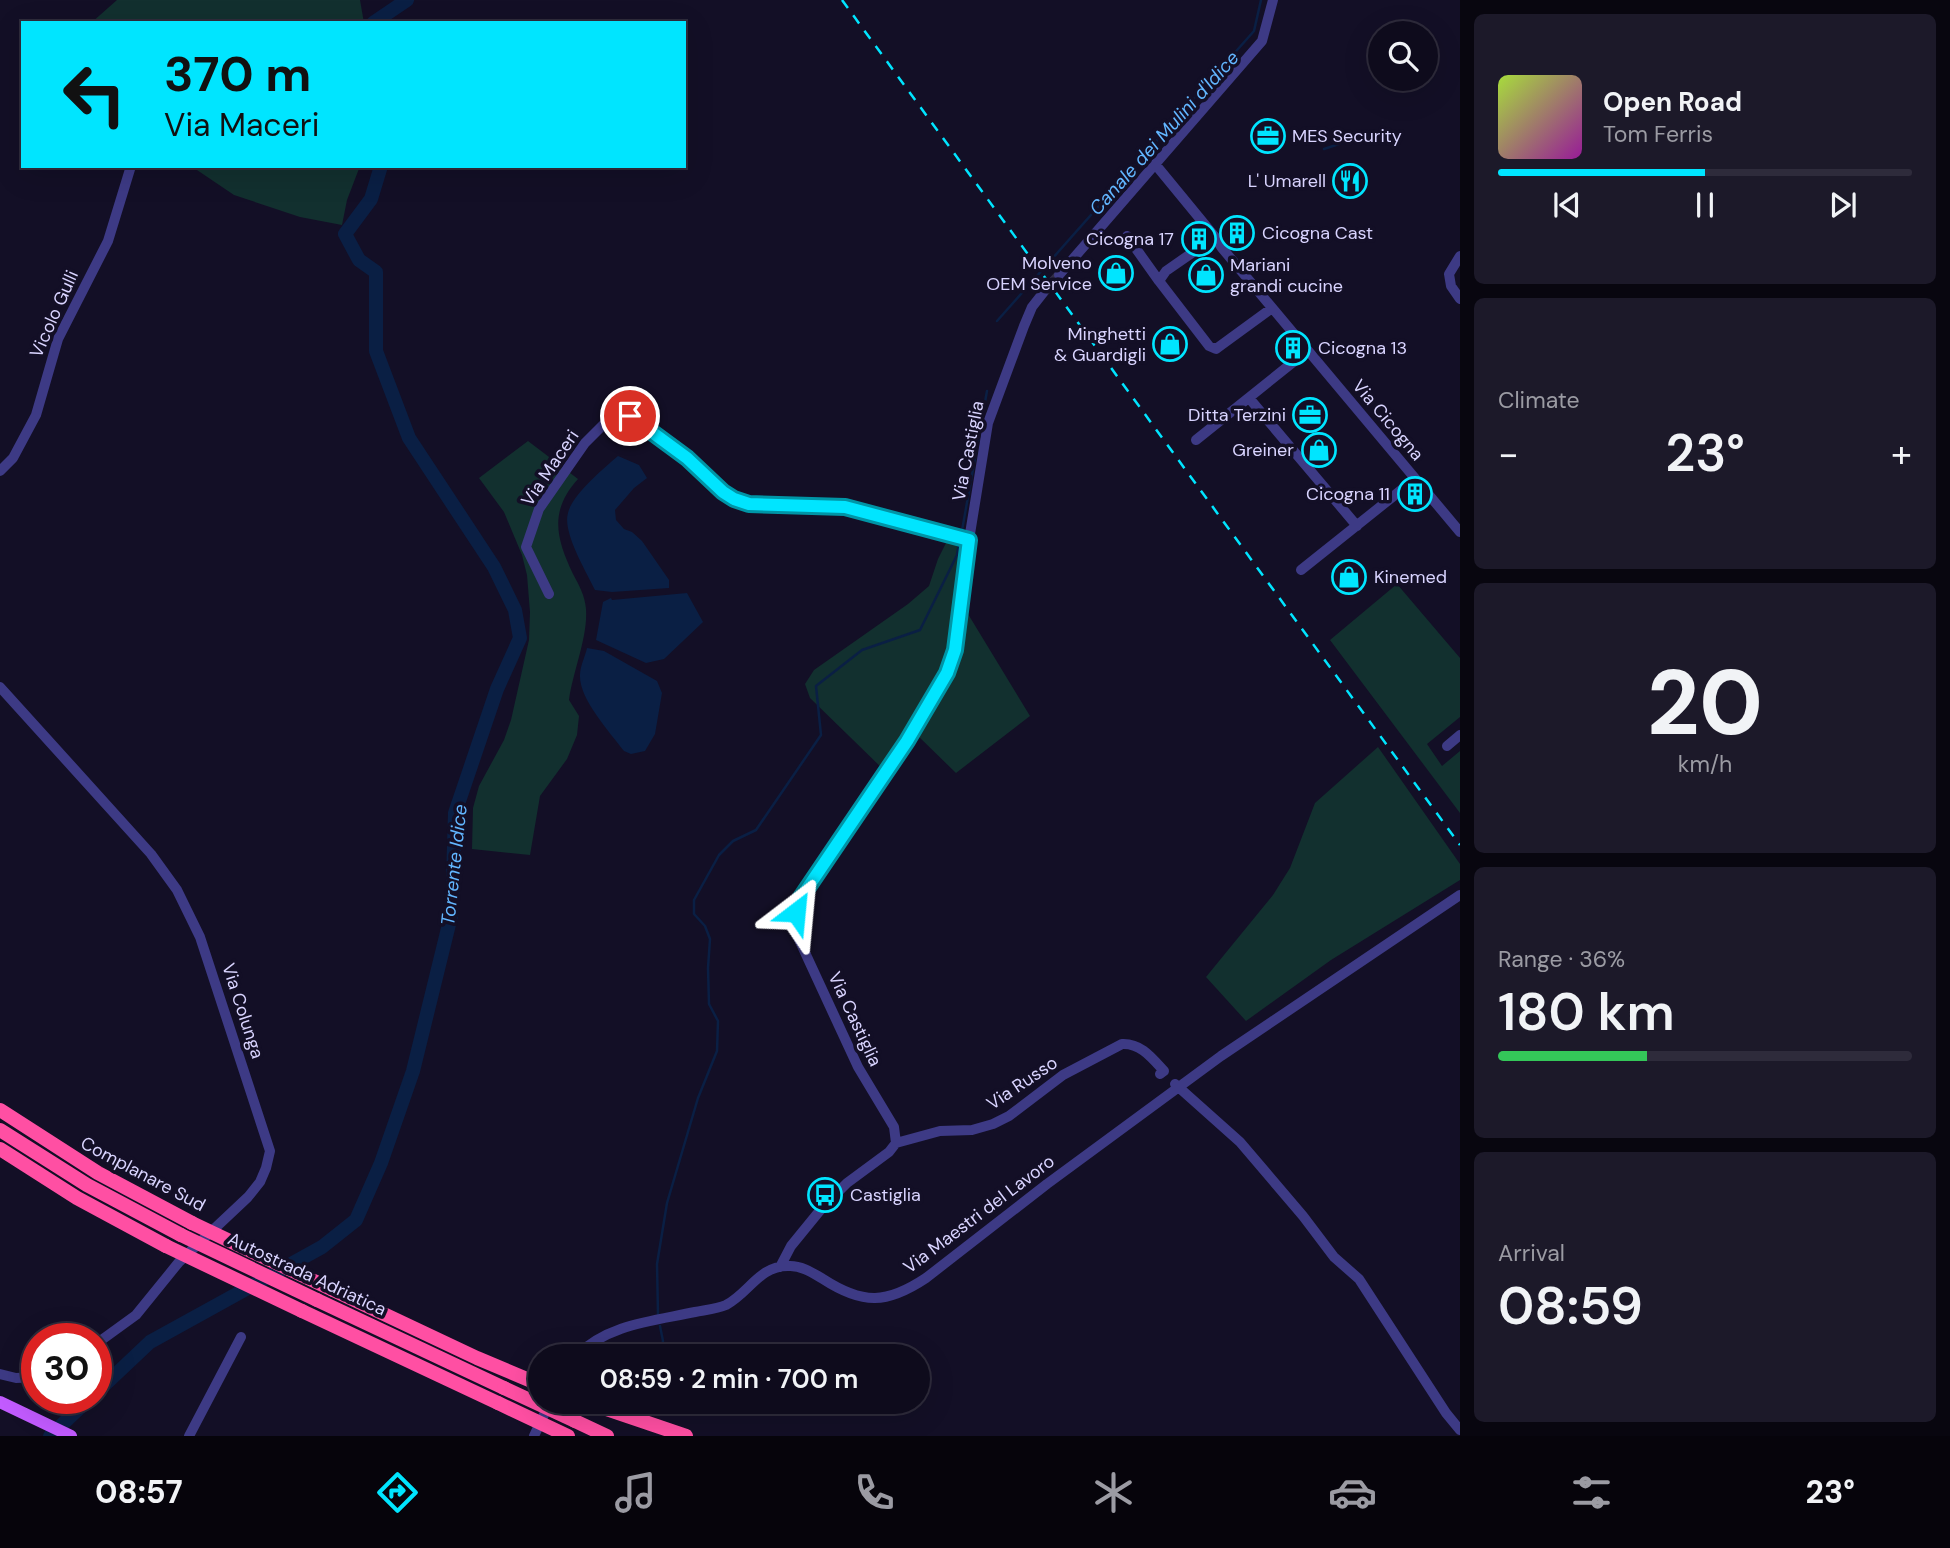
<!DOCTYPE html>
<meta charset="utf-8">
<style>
body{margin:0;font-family:"DM Sans",sans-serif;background:#1c1929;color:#f1f3f6;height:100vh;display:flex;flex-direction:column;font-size:26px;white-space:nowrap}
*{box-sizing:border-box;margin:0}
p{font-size:23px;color:#9b9ba3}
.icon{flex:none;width:38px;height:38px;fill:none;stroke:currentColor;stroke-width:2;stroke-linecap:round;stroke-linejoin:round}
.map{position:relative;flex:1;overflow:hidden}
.sheet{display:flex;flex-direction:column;gap:14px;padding:14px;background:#08060f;width:490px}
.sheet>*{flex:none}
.banner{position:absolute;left:21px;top:21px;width:665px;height:147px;border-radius:0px;box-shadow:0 7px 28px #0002,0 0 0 2px #2e2b3b;background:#00e5ff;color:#111;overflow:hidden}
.tools{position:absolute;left:1368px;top:21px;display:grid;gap:14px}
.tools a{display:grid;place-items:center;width:70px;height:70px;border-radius:50%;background:#0e0b1c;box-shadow:0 7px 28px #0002,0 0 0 2px #2e2b3b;font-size:35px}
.speed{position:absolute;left:21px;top:1323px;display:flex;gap:14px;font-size:35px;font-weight:700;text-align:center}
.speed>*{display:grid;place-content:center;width:91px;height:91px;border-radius:50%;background:#0e0b1c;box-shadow:0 7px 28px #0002,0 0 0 2px #2e2b3b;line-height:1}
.speed .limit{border:10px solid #d22;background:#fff;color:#111}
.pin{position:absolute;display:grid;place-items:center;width:60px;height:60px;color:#fff;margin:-30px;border:4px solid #fff;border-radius:50%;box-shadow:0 2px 7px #0007}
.me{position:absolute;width:77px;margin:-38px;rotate:29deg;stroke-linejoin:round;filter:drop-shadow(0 0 5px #0008)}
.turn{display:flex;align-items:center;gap:24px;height:147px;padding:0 28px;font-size:32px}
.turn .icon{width:91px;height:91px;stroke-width:2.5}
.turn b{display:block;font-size:49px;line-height:60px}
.big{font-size:52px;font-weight:600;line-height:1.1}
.sheet .card{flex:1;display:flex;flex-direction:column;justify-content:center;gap:10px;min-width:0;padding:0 24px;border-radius:10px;background:#1c1929}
.sheet .dial{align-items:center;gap:0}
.dial b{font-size:91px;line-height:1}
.song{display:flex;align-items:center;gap:21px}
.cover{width:84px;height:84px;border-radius:10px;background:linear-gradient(135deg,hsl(80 70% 55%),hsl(300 70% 35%))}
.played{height:7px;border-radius:4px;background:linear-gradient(90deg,#00e5ff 50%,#2e2b3b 50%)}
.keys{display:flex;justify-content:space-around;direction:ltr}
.heat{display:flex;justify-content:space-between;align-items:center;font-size:38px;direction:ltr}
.charge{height:10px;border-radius:5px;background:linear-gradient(90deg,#34c759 36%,#2e2b3b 0)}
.trip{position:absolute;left:528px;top:1344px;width:402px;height:70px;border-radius:35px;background:#0e0b1c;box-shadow:0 7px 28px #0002,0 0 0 2px #2e2b3b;font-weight:600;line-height:70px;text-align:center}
.dock{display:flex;height:112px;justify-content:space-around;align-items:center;background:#06040b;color:#9b9ba3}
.dock .icon{width:49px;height:49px}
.dock .selected{color:#00e5ff}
.dock b{font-size:32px;color:#f1f3f6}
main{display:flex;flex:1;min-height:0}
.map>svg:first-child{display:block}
.green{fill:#12302f}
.water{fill:#0a1f44}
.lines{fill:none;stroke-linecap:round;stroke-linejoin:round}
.stream{stroke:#0a1f44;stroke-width:2.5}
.river{stroke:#0a1f44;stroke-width:14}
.minor-tunnel{stroke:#312d47;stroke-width:10;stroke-dasharray:10 5;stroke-linecap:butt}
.minor{stroke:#3d3a85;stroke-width:10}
.major{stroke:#c25bff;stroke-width:12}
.highway{stroke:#ff4fa3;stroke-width:14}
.rail{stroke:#00e5ff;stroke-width:2.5;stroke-dasharray:10 9;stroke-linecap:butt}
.highway-bridge{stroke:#ff4fa3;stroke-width:14}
.route-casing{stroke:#0095a6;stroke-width:18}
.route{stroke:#00e5ff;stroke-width:12}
.labels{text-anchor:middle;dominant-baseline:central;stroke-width:7;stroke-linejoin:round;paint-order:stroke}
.poi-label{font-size:18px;fill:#d9d4ff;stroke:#130f26;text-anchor:end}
.street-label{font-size:18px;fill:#d9d4ff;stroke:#130f26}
.water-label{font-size:19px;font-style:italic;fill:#62b6ff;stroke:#130f26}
</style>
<main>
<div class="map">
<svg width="1460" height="1436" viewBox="0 0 1460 1436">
<rect width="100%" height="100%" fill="#130f26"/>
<path class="green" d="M117 0H360L364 23H91Z
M191 166H360L347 200 342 225 300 217 234 195Z
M528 441 578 479C549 511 556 538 573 574 579 585 585 596 586 609 588 637 573 671 569 700L579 716 577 735 567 759 540 796 530 855 472 849 473 808 479 786 504 740 511 720 529 640 530 612 527 575 522 555 504 512 479 478Z
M950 535 965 538 976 550 968 614 1030 716 956 773 915 733 888 774 810 698 805 684 814 670 908 604 929 586 938 559Z
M1397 584 1460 658V717L1427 744 1442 766 1460 751V813L1330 640Z
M1378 747 1460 864V880L1331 960 1246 1021 1206 977 1273 895 1290 868 1315 803Z"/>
<path class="water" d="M618 456 639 465 647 478 634 488 615 510 616 520 624 529 632 532 642 541 669 580V588L612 592 595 590C587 573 562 532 568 513 572 495 604 468 618 456Z
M687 593 703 622 664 659 646 663 596 640 603 602 611 598 612 600Z
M587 648 604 651 657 681 662 693 655 734 645 751 631 754 624 751C610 732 579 699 580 675 580 666 585 657 587 648Z"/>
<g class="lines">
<path class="stream" d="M1324 149 1357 138
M997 321 1254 31 1261 0
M961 536 987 391
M658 1314 657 1264 667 1203 698 1098 717 1051 718 1021 709 1004 708 968 710 939 705 926 694 914V900L719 855 733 841 756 830 821 735 816 686 862 650 920 630 957 555 959 543
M659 1356 663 1341 660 1326
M646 1409 648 1402"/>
<path class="river" d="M373 23 407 0
M96 1393 150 1342 322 1247 356 1220 381 1163 413 1071 452 912 455 813 497 689 520 638 515 610 494 567 409 438 376 351V272L359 260 345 234 371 199 381 166
M50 1436 90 1398"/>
<path class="minor-tunnel" d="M1043 293 1059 275"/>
<path class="minor" d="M1155 164 1215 237 1222 248 1460 532
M1127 236 1159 281
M1215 237 1166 271 1159 281 1209 346 1216 349 1220 346 1272 308
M1460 256 1449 274 1451 286 1460 299
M1059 275 1262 41 1273 0
M1249 398 1357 526
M1196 440 1307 351
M0 471 13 458 36 415 58 339 108 241 131 166
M1301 570 1415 479
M549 594 526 547 539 509 585 443 606 422 630 416 687 459 723 492 734 499 749 504 845 507 969 540
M0 687 151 854 177 890 200 937 270 1151 266 1168 260 1182 248 1197 179 1262 136 1315 96 1344
M1447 746 1460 735
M1175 1084 1240 1142 1303 1216 1334 1257 1359 1279 1446 1413 1460 1430
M896 1143 894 1127 858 1067 796 933 794 920 800 899 907 741 947 673 955 650 969 540 988 423 1024 326 1032 307 1043 293
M780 1267 791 1246 822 1208 847 1183 889 1152 896 1143 940 1131 972 1130 993 1124 1009 1116 1063 1075 1122 1044C1141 1043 1152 1058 1164 1071L1160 1074
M576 1356C608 1324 653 1321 695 1312 705 1310 717 1309 726 1305 749 1293 759 1266 788 1266 801 1265 813 1273 823 1279 863 1305 887 1304 926 1278L1047 1184 1221 1056 1460 895
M0 1374 16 1378 37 1377
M189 1436 241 1337
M534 1436 550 1402"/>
<path class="major" d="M0 1402 71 1436"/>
<path class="highway" d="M0 1110 98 1173 192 1223
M0 1130 87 1185 181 1235
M0 1149 77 1198 166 1246
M333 1290 477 1358 541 1385
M317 1300 504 1388
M302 1311 498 1403
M586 1402 686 1436
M575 1421 607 1436"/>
<path class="rail" d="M842 0 1460 845"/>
<path class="highway-bridge" d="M192 1223 333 1290
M181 1235 317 1300
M166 1246 302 1311
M504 1388 575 1421
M498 1403 568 1436"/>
</g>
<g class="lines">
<g class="route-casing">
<path id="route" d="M630 416 687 458 723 492 734 499 749 504 845 507 969 540 955 650 947 673 907 741 800 899 796 912"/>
</g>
<use href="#route" class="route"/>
</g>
<defs>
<g id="office-ring" transform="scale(1.75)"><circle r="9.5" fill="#130f26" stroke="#00e5ff" stroke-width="1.5"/><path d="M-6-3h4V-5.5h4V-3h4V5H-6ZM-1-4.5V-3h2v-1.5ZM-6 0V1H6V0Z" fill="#00e5ff"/></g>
<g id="restaurant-ring" transform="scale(1.75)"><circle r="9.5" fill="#130f26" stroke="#00e5ff" stroke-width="1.5"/><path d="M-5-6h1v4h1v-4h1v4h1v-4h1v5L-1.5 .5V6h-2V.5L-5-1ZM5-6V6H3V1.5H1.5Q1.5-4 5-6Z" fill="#00e5ff"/></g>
<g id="building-ring" transform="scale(1.75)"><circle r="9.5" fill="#130f26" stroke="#00e5ff" stroke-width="1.5"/><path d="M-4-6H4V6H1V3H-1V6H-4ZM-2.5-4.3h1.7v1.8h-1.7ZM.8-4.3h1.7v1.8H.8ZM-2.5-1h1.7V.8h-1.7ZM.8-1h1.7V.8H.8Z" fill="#00e5ff"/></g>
<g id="shop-ring" transform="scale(1.75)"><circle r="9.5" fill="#130f26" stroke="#00e5ff" stroke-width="1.5"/><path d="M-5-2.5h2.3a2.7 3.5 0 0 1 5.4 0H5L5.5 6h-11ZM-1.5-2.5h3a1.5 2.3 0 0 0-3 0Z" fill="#00e5ff"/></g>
<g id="bus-ring" transform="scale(1.75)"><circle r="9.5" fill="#130f26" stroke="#00e5ff" stroke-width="1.5"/><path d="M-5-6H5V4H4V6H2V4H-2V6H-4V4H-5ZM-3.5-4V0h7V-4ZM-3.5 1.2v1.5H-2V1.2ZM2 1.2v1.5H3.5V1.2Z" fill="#00e5ff"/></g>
</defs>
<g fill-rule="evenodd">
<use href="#office-ring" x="1268" y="136"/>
<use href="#restaurant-ring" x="1350" y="181"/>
<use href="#building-ring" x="1237" y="233"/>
<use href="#building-ring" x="1199" y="239"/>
<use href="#shop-ring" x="1116" y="273"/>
<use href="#shop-ring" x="1206" y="275"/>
<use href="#shop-ring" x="1170" y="344"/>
<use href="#building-ring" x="1293" y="348"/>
<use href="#office-ring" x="1310" y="415"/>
<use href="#shop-ring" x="1319" y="450"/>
<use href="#building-ring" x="1415" y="494"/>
<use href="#shop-ring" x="1349" y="577"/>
<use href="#bus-ring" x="825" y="1195"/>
</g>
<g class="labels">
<g class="poi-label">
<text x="1292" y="136" text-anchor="start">MES Security</text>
<text x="1326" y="181">L' Umarell</text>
<text x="1262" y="233" text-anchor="start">Cicogna Cast</text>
<text x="1174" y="239">Cicogna 17</text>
<text x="1092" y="263">Molveno<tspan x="1092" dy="21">OEM Service</tspan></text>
<text x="1230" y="265" text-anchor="start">Mariani<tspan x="1230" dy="21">grandi cucine</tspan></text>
<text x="1146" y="334">Minghetti<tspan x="1146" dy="21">&amp; Guardigli</tspan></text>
<text x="1318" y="348" text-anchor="start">Cicogna 13</text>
<text x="1286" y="415">Ditta Terzini</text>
<text x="1294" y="450">Greiner</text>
<text x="1390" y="494">Cicogna 11</text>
<text x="1374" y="577" text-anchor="start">Kinemed</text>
<text x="850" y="1195" text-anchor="start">Castiglia</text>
</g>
<g class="street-label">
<text transform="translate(54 314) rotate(-66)">Vicolo Gulli</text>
<text transform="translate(1388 420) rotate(50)">Via Cicogna</text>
<text transform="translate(968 451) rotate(-79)">Via Castiglia</text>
<text transform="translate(550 468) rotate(-56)">Via Maceri</text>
<text transform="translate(243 1011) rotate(72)">Via Colunga</text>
<text transform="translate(855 1019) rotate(65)">Via Castiglia</text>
<text transform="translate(1022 1083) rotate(-34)">Via Russo</text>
<text transform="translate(143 1174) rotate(28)">Complanare Sud</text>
<text transform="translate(979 1214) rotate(-37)">Via Maestri del Lavoro</text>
<text transform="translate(307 1274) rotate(25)">Autostrada Adriatica</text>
</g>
<g class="water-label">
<text transform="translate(1164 133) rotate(-48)">Canale dei Mulini d'Idice</text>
<text transform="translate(454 865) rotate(-84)">Torrente Idice</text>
</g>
</g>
</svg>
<div class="tools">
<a><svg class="icon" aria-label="search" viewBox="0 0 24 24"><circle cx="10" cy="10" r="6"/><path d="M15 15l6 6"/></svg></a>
</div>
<div class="speed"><div class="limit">30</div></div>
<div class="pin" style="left:630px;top:416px;background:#d93025"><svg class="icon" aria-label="arrive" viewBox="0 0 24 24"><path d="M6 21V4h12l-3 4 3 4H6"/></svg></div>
<svg class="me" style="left:796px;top:912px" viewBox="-20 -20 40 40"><path d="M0-17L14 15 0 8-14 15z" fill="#00e5ff" stroke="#fff" stroke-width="4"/></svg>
<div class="trip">08:59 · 2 min · 700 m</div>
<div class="banner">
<div class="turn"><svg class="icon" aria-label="left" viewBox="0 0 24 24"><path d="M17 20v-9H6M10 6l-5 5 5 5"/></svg><div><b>370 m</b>Via Maceri</div></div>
</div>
</div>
<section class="sheet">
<div class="card">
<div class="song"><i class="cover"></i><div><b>Open Road</b><p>Tom Ferris</p></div></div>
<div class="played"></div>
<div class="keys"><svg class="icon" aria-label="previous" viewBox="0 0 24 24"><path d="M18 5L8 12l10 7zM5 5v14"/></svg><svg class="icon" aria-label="pause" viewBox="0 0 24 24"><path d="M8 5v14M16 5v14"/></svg><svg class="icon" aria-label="next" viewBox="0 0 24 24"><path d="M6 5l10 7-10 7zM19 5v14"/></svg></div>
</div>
<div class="card"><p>Climate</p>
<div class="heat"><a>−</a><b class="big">23°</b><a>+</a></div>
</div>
<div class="card dial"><b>20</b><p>km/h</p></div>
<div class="card"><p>Range · 36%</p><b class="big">180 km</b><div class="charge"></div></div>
<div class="card"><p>Arrival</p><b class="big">08:59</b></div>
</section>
</main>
<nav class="dock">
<b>08:57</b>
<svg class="icon selected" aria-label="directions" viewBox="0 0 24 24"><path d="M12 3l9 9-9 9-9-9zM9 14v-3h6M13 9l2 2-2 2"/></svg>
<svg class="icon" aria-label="music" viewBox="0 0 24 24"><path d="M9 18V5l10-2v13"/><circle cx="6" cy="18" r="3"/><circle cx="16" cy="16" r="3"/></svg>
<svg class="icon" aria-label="phone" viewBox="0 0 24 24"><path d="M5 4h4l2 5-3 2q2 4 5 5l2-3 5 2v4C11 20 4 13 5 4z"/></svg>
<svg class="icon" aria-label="climate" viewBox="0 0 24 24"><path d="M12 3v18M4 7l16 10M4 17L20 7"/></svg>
<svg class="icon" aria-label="car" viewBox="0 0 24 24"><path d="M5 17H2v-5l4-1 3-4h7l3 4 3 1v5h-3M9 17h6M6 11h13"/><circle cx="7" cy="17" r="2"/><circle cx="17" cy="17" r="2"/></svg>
<svg class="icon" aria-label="filters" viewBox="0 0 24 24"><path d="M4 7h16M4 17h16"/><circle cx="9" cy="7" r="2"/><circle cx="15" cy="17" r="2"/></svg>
<b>23°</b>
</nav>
